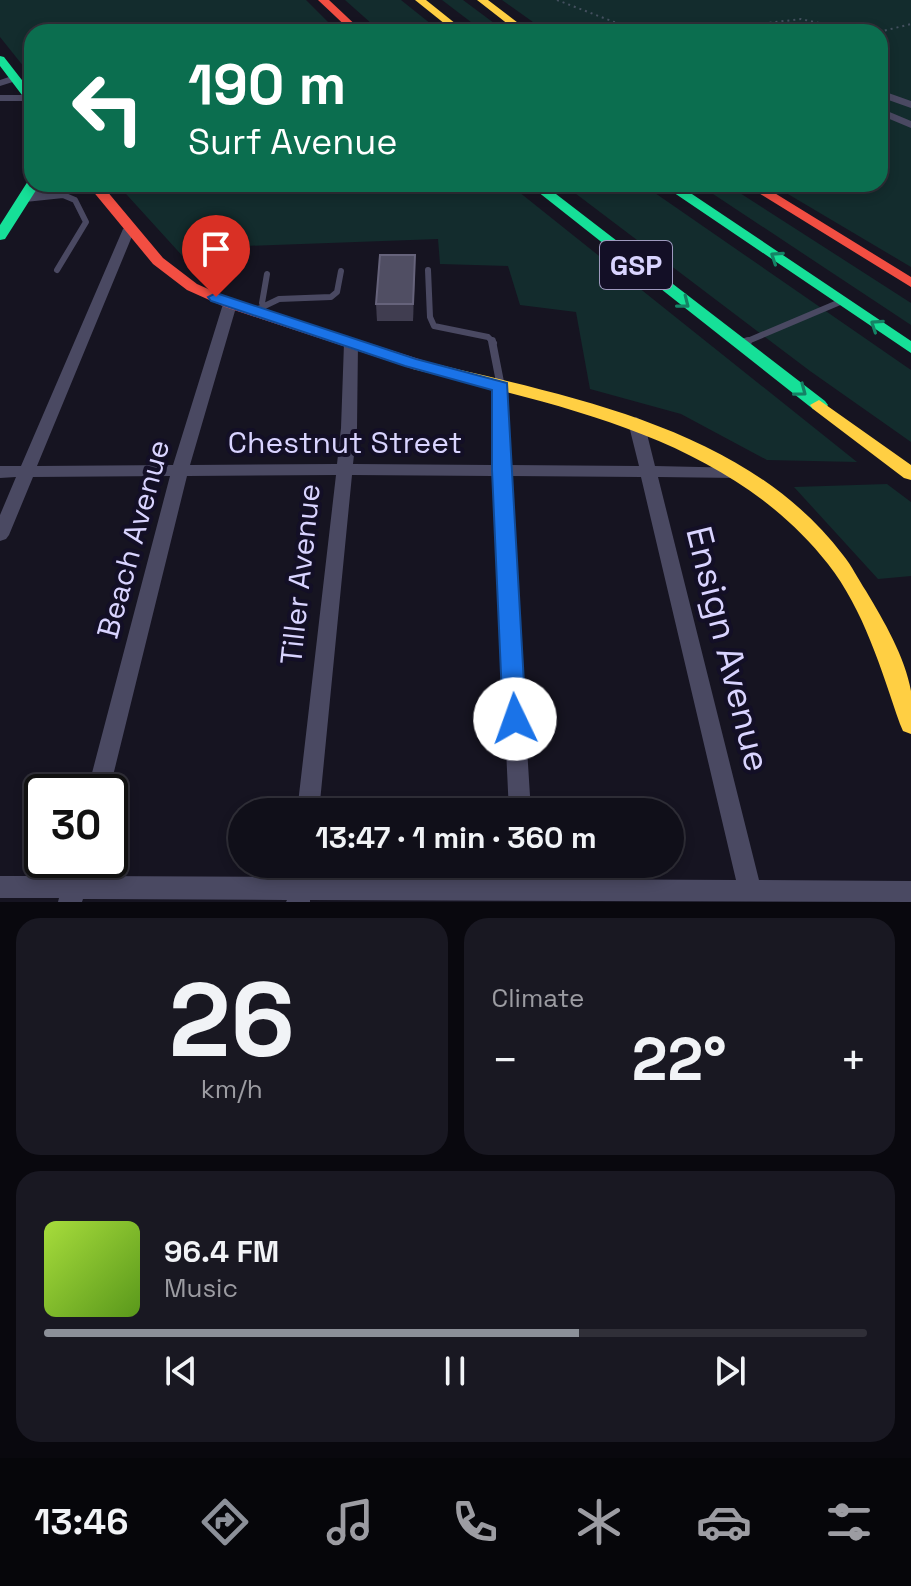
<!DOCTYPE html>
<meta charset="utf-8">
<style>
body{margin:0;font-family:"Space Grotesk",sans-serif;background:#191822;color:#f1f3f6;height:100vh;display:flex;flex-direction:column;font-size:30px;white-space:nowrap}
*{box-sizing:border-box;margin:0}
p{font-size:26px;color:#9c9ca2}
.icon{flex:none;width:44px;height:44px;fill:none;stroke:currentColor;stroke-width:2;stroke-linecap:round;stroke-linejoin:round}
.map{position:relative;height:902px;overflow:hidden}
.panel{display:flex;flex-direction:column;gap:16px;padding:16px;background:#09080e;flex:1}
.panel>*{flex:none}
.top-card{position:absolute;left:24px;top:24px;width:864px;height:168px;border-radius:24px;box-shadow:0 4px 12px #0003,0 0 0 2px #302f38;background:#0b6e4f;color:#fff;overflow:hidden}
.speed{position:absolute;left:24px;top:774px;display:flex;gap:16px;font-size:40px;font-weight:700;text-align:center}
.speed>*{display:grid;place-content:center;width:104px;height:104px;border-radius:50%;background:#100f19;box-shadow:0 4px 12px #0003,0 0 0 2px #302f38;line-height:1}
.speed .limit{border:4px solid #111;border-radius:12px;background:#fff;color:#111}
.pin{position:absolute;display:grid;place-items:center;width:68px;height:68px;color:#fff;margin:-82px -34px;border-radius:50% 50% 50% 0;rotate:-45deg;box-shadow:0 0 8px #0007}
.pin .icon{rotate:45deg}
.me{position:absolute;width:88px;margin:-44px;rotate:357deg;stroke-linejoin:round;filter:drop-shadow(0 0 6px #0008)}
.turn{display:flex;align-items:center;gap:28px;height:168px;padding:0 32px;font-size:36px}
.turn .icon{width:104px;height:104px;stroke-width:2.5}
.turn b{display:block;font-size:56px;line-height:68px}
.big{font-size:60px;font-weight:700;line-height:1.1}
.panel .tile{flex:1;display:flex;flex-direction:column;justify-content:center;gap:12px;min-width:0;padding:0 28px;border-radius:24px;background:#191822}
.panel .dial{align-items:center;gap:0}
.dial b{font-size:104px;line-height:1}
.song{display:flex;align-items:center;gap:24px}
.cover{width:96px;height:96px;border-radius:12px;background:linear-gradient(135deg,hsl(80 70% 55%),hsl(90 70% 35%))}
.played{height:8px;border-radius:4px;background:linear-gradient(90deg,#8c9099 65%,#302f38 65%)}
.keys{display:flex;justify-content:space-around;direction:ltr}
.heat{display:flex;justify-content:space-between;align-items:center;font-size:44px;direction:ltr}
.panel .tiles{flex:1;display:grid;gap:16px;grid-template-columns:1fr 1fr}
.tile:last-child{grid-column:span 2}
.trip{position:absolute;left:228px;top:798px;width:456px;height:80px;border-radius:40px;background:#100f19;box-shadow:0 4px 12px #0003,0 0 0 2px #302f38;font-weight:700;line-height:80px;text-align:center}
.tabs{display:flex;height:128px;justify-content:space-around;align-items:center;background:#06060a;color:#9c9ca2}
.tabs .icon{width:56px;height:56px}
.tabs .selected{color:#8c9099}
.tabs b{font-size:36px;color:#f1f3f6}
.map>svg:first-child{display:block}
.green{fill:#132c2d}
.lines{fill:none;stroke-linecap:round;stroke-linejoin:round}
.path{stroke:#44505f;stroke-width:2;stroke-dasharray:2 4;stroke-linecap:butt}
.lane-far1{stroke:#4a4962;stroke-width:6}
.lane{stroke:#4a4962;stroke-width:8}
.street{fill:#4a4962;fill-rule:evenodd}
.fast{fill:#16e098;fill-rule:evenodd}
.slow{fill:#ffcf43;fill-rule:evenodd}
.jam{fill:#f24e42;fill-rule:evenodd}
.wall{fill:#403d50}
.shaded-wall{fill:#282635}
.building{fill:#504e63;stroke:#66637b;stroke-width:2}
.oneway{stroke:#158265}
.route{fill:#1a73e8;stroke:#114b97;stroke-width:2}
.labels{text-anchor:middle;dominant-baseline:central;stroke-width:8;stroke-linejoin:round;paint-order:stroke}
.shield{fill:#130f26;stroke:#9e99be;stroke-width:2}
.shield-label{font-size:28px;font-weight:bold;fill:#d9d4ff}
.street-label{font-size:30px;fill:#d9d4ff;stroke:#130f26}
.near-street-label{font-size:36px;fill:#d9d4ff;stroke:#130f26}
</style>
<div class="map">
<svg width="911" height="902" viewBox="0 0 911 902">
<rect width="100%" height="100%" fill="#161421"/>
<path class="green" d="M0 0H306L338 32H32V77L0 37Z
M345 0H401L441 32H381Z
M442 0H463L506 32H484Z
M502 0H911V267L771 184H880V32H547Z
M117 184H509L857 462 767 460 681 414 590 389 576 312 520 305 508 266 440 264 438 239 244 246 230 283 197 272Z
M563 184H642L911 370V442L810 371Z
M698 184H726L911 303V325Z
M887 484 911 502V576L878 579 794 487Z"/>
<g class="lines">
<path class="path" d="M557 0 640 32
M650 32 701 31 801 19 859 32
M879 32 911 24"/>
<path class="lane-far1" d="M25 199 63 195 27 193
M57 270 86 222 75 200 63 195
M428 270 430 317 434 326 488 337 494 343
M262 303 267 274
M254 311 279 299 331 297 337 292 341 271
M743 343 840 302"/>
<path class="lane" d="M492 341 501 387
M742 343 748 341"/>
<path class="street" d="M15 75 20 78 19 80 0 86V80Z
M880 90 911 101V108L880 97Z
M0 95H32V101H0Z
M880 108 911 121V128L880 115Z
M129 225 135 229 37 466 173 465 223 304 230 300 237 304 190 465 337 464 341 428 344 343 351 339 358 343 357 428 353 464 493 465 494 387 501 382 508 387 509 465 639 466 628 422 636 417 644 422 655 466 744 468 746 472 738 478 658 477 759 880 911 881V902L310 900V902H286L287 900 83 899 82 902H58L59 898H0V876H65L70 860H92L88 876 289 877 291 864H313L312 878 511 879V864H533L534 879 736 880 641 477 510 476 531 812H509L493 476 352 475 319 812H297L336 475 187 476 109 792H87L170 476 33 477 9 535 6 539 0 541V515L16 477 0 478V466H21L123 229Z"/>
<path class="fast" d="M0 56 4 57 32 93V104L28 103 0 66Z
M32 180V184H40L5 239 0 240V225L28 181Z
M528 184H543L825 401 828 405 825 409H813Z
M661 184H677L911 341V353Z"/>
<path class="slow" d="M415 0H426L466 32H455Z
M477 0H488L530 32H518Z
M419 360C566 396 745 426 843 555 852 566 858 579 866 591 884 621 905 657 911 691 911 704 911 720 911 734L903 731 900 724C881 669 864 610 828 564 728 437 561 406 413 369L411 365Z
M819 400 911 465V480L904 478 813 409 810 405Z"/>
<path class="jam" d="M318 0H329L363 32H352Z
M87 184H101L163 258 197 284 235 301 425 361 427 365 419 370 413 369 225 307 187 290 153 264Z
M744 184H760L911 277V287Z"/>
</g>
<path class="wall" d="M415 272 413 321H377L376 304Z"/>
<path class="shaded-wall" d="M415 255V272L413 321V304Z"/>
<path class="building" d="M380 255H415L413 304H376Z"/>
<defs><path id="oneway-chevron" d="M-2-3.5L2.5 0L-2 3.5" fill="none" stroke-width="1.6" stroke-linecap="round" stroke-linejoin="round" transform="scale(2)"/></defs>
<g class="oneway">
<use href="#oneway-chevron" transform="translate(776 257) rotate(-146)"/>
<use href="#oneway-chevron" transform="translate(684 303) rotate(38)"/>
<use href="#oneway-chevron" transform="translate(876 325) rotate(-146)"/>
<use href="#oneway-chevron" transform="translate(801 391) rotate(37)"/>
</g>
<path class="route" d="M216 293 416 359 507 383 526 719 523 726 515 728 506 726 503 719 492 470V390L405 366 211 301 208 297Z"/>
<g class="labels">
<rect class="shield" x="600" y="241" width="72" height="48" rx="6"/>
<g class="shield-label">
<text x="636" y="265">GSP</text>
</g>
<g class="street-label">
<text x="345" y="442">Chestnut Street</text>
<text transform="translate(133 539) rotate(-75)">Beach Avenue</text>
<text transform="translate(300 574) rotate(-84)">Tiller Avenue</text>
</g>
<g class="near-street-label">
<text transform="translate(728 649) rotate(76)">Ensign Avenue</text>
</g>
</g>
</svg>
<div class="speed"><div class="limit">30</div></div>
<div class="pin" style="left:216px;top:297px;background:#d93025"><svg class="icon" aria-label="arrive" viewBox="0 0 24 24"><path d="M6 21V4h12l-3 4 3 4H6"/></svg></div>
<svg class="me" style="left:515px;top:719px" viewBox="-20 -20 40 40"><circle r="19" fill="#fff"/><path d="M0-13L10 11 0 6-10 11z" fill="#1a73e8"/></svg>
<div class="trip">13:47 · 1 min · 360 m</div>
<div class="top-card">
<div class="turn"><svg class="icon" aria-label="left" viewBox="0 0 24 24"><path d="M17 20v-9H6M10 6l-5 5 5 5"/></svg><div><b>190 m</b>Surf Avenue</div></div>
</div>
</div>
<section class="panel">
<div class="tiles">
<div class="tile dial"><b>26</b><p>km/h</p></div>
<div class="tile"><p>Climate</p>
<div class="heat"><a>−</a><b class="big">22°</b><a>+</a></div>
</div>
<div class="tile">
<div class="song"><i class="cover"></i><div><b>96.4 FM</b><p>Music</p></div></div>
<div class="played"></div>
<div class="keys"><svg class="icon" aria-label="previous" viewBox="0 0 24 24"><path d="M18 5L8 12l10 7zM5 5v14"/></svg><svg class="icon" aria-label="pause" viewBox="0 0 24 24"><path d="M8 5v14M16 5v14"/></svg><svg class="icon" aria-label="next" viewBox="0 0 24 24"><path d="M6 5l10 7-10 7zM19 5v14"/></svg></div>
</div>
</div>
</section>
<nav class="tabs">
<b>13:46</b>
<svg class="icon selected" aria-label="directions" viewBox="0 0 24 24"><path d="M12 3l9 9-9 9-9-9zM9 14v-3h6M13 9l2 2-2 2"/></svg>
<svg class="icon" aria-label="music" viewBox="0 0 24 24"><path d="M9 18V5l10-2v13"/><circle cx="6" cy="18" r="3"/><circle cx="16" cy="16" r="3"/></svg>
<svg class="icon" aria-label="phone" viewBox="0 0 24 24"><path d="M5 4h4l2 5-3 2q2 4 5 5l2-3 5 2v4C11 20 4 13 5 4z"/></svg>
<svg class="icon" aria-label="climate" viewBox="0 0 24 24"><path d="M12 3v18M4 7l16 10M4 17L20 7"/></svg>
<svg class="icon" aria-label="car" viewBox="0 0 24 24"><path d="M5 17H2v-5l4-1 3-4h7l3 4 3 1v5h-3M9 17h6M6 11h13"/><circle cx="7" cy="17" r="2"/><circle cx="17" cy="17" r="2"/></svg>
<svg class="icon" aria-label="filters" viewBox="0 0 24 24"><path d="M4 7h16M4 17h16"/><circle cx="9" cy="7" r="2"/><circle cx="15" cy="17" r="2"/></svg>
</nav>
